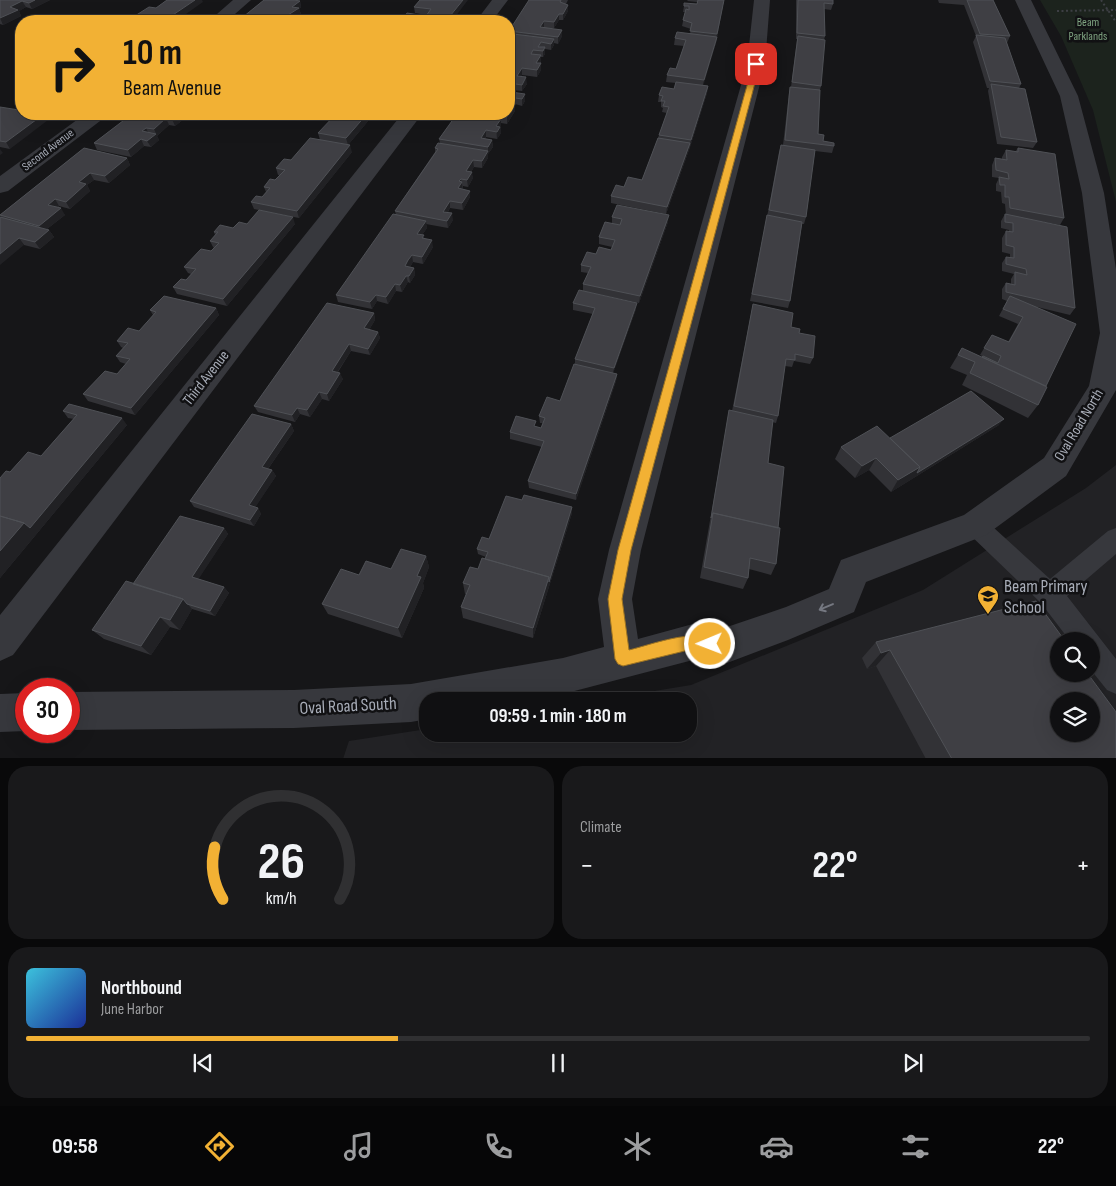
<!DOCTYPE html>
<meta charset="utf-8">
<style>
body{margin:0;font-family:"Sofia Sans Condensed",sans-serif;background:#19191b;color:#f1f3f6;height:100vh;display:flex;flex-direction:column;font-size:19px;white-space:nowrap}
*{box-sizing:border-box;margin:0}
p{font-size:16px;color:#9c9d9f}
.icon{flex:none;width:28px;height:28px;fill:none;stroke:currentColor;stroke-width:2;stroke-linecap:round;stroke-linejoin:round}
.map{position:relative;height:758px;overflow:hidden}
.drawer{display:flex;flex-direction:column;gap:8px;padding:8px;background:#09090a;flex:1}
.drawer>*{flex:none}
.banner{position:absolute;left:15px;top:15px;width:500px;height:105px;border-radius:20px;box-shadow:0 5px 20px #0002,0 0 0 1px #303032;background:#f2b134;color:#111;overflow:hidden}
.tools{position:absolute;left:1050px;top:632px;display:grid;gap:10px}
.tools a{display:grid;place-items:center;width:50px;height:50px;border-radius:50%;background:#101012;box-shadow:0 5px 20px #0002,0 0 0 1px #303032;font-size:25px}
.speed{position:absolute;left:15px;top:678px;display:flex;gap:10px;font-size:25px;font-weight:700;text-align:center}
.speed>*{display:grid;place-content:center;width:65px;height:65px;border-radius:50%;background:#101012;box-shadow:0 5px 20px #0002,0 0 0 1px #303032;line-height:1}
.speed .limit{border:8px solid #d22;background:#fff;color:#111}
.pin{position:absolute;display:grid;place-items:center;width:42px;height:42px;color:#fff;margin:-21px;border-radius:10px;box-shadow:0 2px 8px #0006}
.me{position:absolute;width:55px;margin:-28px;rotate:269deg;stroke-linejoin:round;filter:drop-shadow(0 0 4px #0008)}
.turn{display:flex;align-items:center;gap:18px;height:105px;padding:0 25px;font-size:22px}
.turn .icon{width:65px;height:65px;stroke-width:2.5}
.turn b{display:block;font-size:35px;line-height:42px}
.big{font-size:38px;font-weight:700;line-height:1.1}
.drawer .tile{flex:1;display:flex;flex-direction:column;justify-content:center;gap:8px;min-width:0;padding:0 18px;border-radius:20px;background:#19191b}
.drawer .dial{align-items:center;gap:0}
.dial svg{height:130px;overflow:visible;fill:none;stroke:#303032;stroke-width:7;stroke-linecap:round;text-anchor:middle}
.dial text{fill:#f1f3f6;stroke:none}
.song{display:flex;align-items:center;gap:15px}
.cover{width:60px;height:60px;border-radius:8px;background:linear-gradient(135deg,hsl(190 70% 55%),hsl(230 70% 35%))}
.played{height:5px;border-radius:2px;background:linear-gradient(90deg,#f2b134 35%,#303032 35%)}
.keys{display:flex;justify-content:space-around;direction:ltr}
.heat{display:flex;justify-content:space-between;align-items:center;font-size:28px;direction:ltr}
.drawer .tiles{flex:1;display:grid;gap:8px;grid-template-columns:1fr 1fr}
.tile:last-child{grid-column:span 2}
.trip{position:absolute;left:419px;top:692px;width:278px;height:50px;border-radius:20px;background:#101012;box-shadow:0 5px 20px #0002,0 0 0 1px #303032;font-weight:700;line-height:50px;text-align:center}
.dock{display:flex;height:80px;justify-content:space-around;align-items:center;background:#060607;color:#9c9d9f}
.dock .icon{width:35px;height:35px}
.dock .selected{color:#f2b134}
.dock b{font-size:22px;color:#f1f3f6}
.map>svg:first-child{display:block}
.built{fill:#222225;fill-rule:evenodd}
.green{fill:#1c231d}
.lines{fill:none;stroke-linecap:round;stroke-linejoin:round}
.path{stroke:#3d3f44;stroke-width:2;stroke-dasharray:2 2.5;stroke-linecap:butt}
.service{fill:#37383d;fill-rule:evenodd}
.minor{fill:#37383d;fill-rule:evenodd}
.wall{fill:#323236}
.shaded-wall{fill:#212124}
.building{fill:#3f3f44;stroke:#4f5156;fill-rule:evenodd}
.oneway{stroke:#757881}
.route{fill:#f2b134;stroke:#9d7322}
.labels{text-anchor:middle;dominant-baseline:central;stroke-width:5;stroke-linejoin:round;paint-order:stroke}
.far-park-label{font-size:12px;fill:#7fa381;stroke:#111113}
.far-street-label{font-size:12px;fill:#a8adb8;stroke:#111113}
.street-label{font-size:15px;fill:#a8adb8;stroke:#111113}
.near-poi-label{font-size:18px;fill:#a8adb8;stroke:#111113;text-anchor:start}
.near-street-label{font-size:18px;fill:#a8adb8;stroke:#111113}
</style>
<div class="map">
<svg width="1116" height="759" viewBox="0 0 1116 759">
<rect width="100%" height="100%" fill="#161618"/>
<path class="built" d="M1116 465V758L343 759 349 741 427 729 428 734H688V701H594L691 685 923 590 1086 488ZM1059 641H1091V674H1059ZM1059 701H1091V734H1059Z"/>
<path class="green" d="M1040 0H1116V202L1093 110 1061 36Z"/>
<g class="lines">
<path class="path" d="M1101 0 1116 22
M1057 11 1116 10"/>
<path class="service" d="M975 515 983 518 1050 579 1108 531 1116 528V554L1067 596 1116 659V694L1107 690 1091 670V641H1070L1041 603 967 532 963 525 967 518Z"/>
<path class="minor" d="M233 0H251L227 21H209Z
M492 0H508L492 21H476Z
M754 0H770L765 64 641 550 632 599 638 639 693 624 727 627 786 607 829 589 841 560 964 515 1044 458 1089 386 1100 333 1082 193 1060 96 1015 0H1031L1078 96 1104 193 1116 269V390L1066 476 986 535 866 582 854 612 788 640 727 663 693 660 563 694 524 701H428V719L411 722 294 728 69 730V692L294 690 411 684 563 658 604 647 598 599 609 550 747 64Z
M85 114H107L104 118 8 191 0 193V176Z
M402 114H422L13 655 0 661V615Z
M26 693V731L0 732V694Z"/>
</g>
<path class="wall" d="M0 0H50L32 9 26 7 19 11 21 16 3 25 0 24Z
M420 0 452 21H404V17L426 16V15L415 13 414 7Z
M561 0H568L566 4 568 5V11L563 20H559L554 28H544L562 30V36L558 44 554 43V45L551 50 545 49V54L543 57H541V70L537 77 522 75 521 76 527 84 522 91 513 90V93L525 101 522 106 515 104V111L507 124 501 123V133L497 139 486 137 485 139 492 140 493 147 488 154V158L482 168 474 167 471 172 473 178 468 187 463 186V189L470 197 463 210 450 208 448 212 453 220 448 228 426 224 427 228 422 235 425 239 433 247 423 264 413 262 410 267 414 268 415 275 410 283 408 282 402 292 396 291 388 304 377 301 372 309 338 302 336 295 396 215 395 211 435 152V148L440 143 439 139 457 114H509V40L510 38H509V31Z
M688 0H724L716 43 703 85 708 86 707 93 690 147 689 150 666 214 611 203V196L624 187 642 180 658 138 659 135 667 113 662 112 663 108 661 107V102H658L659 95 674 89 676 83 666 82 667 75 676 69 684 46 674 45 675 38 690 34 691 29 682 26 685 12H683L684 6 697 4V2L687 1Z
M796 0H833V4L831 10 824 9 825 36 824 40 821 86 820 90 818 134 823 141 834 146 832 153 815 151 806 217 804 224H802L790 301 788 308 750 301 767 217 779 152 781 145H783L789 93 791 87 797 39H796Z
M938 0H993L1010 36 1007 43 1021 84 1019 88 1037 142 1033 148 997 144 988 91 989 88H987L973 42 976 36 964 5 939 3Z
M300 1 301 7 299 9 301 14 297 16 298 21H238Z
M0 107 10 149 0 147Z
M132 114 188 116 175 126 169 125 157 136 159 140 151 147 144 146 131 157 97 150 94 143Z
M374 114 348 145 320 140 318 133Z
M84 148 127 158 130 165 109 183 94 180 87 185 90 191 70 209 59 206 58 208 65 215 47 229 49 230 54 237 40 249 24 245 1 217 0 215Z
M1018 148 1064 218 1060 225 1033 220 1075 308 1070 315 1037 307 1046 386 1038 405 1028 418 962 385 967 375 950 368 962 348 982 357 997 363 980 355 992 335 1008 342 1018 324 999 316 1007 301 1002 299V289L1006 283 1011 284V279L1014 274 1002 271V263L1006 257 1010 258V254L1002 252V238L1006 231 1009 232V230L1001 228V221L1005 214 1006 215 1005 204 1002 203 1001 192 996 191V184L999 178 992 177V165L995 158 1002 159V157L1006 150 1015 152Z
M352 152 299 218 254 209 251 202 262 197 266 192 264 187 275 180 280 175H278L276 168 291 160Z
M612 217 668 222 639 303 583 291V284L588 273 581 272V265L611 250 612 247 599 244V237L612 223Z
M247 224H295L227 306 177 294 173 287 186 280 191 274 188 273 184 267 211 251 214 248 213 247 210 241 215 235 214 232 233 228Z
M573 303 636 309 613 373 617 374 616 381 576 500 529 488 528 481 542 447 510 439V432L536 427 541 428 543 423H540L539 416 560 401 575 365V359L593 314 573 310Z
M753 304 791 327 799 333 813 358 810 364 794 361 792 367 785 366 778 416 776 423 772 422 768 463 778 528 776 564 771 575 749 569 748 578 743 589 700 578 728 417 729 410 732 411Z
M216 308 219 315 135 415 88 401 83 394 117 374 126 364 120 362 116 356 123 348 121 347 117 341 139 331 153 315 150 310Z
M374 313 375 320 369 330 378 332 380 338 370 355 351 351 338 372 343 379 329 401 322 399 310 417 300 414 295 422 258 412 254 406Z
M63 411 127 425 0 578V478L41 456 74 419 68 418Z
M291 424 294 431 268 469 272 470 276 476 255 507 258 508 261 514 254 526 194 507 190 501Z
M999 425 891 492 869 470 855 478 835 459 841 447 890 438Z
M522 500 572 507V513L533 638 463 618 461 607 466 594H465L463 583 478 569 486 557 478 554 477 549 489 539Z
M224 528 228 534 198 579 224 587 229 593 215 616 192 609 180 630 170 627 151 655 104 639 92 630 133 584Z
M426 556 429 567 423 583 424 588 402 638 328 614 322 604 359 575 391 569Z
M876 642 1116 759H926L876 666 867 669 862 658Z"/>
<path class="shaded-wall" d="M35 0H50L32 9 29 3Z
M195 0H202L203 2 176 21H164Z
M463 0H468L452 21H446Z
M724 0 716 43 703 87 704 80 716 38Z
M22 1 26 7 19 11 21 16 3 25 0 18 10 7Z
M300 1 301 7 299 9 301 14 297 16 298 21H293V19L288 15 292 7Z
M568 5V11L563 20V14Z
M559 14V20L554 28V22Z
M280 17 282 21H277V20Z
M544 21V27L540 33V27Z
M562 30V36L558 44V37Z
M554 39V45L551 50V44Z
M545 47V54L543 57V51Z
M541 55V62L537 69 536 63Z
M541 63V70L537 77V70Z
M522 68V75L517 82V76Z
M526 77 527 84 522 91V85Z
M708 86 707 93 690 147 691 140Z
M525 94V101L522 106V99Z
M515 104V111L507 124V117Z
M44 114H56L10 149 6 142Z
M179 114H187L188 116 175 126 172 119Z
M367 114H374L348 145 346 138Z
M498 116 499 122 501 119V133L497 139 496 126 497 118Z
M166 118 169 125 157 136 154 129Z
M146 128 149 134 142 131Z
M486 130V137L481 145V138Z
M156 134 159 140 151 147 147 141Z
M141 139 144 146 131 157 128 150Z
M492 140 493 147 488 154V147Z
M690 143 689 150 666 214 667 207Z
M350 145 352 152 299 218 297 211Z
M0 149 3 153 0 155Z
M488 151V158L482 168V161Z
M127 158 130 165 109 183 105 176Z
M473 160 474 167 467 178 466 171Z
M472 172 473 178 468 187 467 180Z
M90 173 94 180 87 185 90 191 70 209 66 202 79 182Z
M461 179 463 189 459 195 458 188 459 181Z
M470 191V197L463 210 462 203Z
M55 199 59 206 52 212 48 205Z
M450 201V208L444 218 443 212Z
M61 208 65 215 43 232 39 226Z
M452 213 453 220 448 228 447 221Z
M669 215 668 222 639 303 640 296Z
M293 217 295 224 227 306 223 299Z
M426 221 427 228 418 240 417 234Z
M49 230 54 237 40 249 35 242Z
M19 238 24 245 0 265V254Z
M432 240 433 247 423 264 422 257Z
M412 255 413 262 406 273 405 266Z
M414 268 415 275 410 283 409 276Z
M406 276 408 282 402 292 400 285Z
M395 284 396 291 388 304 386 297Z
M376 295 377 301 372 309 370 302Z
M637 303 636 309 613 374 614 368Z
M216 308 219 315 135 415 131 408Z
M374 313 375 320 366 335 364 328Z
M378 332 380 338 370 355 368 349Z
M349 344 351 351 334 377 332 371Z
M340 373 343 379 329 401 327 394Z
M617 374 616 381 576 500V494Z
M319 392 322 399 310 417 307 410Z
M297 408 300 414 295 422 292 415Z
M122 418 127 425 0 578V551L24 523Z
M1004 419 999 425 891 492 898 480Z
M291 424 294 431 265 473 262 467Z
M876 458 869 470 855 478 862 466Z
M272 470 276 476 253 511 249 505Z
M572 507V513L533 638V628L549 577Z
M258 508 261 514 254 526 250 520Z
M224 528 228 534 196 583 192 577Z
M426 556 429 567 423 583 424 588 402 638 398 628 417 576Z
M224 587 229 593 215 616 210 611Z
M183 599 192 609 180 630 170 620Z
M160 617 170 627 151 655 141 646Z
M890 650 876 666 867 669 881 653Z"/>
<path class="building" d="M0 0H35L29 3 22 1 10 7 18 10 0 18Z
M167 0H195L164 21H127L149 7 156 8Z
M264 0H294L300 1 292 7 299 8 288 15 297 16 293 19 280 17 277 20 270 19 266 21H238Z
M420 0H463L446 21H415L418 19 404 17 407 13 426 16 431 9 414 7Z
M529 0H561L560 2 568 5 563 14H559L554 22 544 21 540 27 562 30 558 37 509 31Z
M698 0H724L717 34 690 31 692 23 683 20 686 9 689 10V6H684V3L697 4Z
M798 0H833V4L824 3 825 36 797 33Z
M967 0H993L1010 36 980 34Z
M677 32 717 37 704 80 667 75 670 68 676 69 686 40 675 38Z
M513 34 554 39 551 44 541 42 538 47H545L543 51 533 50 531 54 541 55 536 63H541L537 70 522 68 517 76 526 77 522 85 509 83V40Z
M976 35 1005 38 1021 84 990 81Z
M798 36 825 40 821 86 792 82Z
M676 82 708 86 691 140 659 135 669 107 663 106 665 101H661L663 96 659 95 662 87 674 89Z
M991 84 1025 89 1037 142 1001 137Z
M790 87 820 90 818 134 824 135 823 141 834 143V146L785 140Z
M509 89 513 90 511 92 525 94 522 99 509 97Z
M509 103 515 104 507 117 498 116 497 118 501 119 496 126 500 127 497 132 486 130 481 138 492 140 488 147 439 139 457 114H509Z
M0 107 19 110 21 109V114H44L6 142 0 141Z
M132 114H179L172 119 166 118 154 129 146 128 142 131 156 134 147 141 141 139 128 150 94 143Z
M336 114H367L346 138 318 133Z
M310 138 350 145 297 211 251 202 256 196 262 197 270 188 264 187 270 179 275 180 285 170 276 168 284 159 291 160Z
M658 138 690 143 667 207 611 196 616 185 624 187 628 177 642 180Z
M438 143 488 151 482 161 473 160 466 171 472 172 467 180 461 179 459 181 462 182 458 188 470 191 462 203 450 201 443 212 452 213 447 221 395 211 438 149 435 148Z
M781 145 815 150 806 217 769 210Z
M84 148 127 158 105 176 90 173 79 182 86 184 66 202 55 199 48 205 61 208 39 226 0 215Z
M1018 148 1055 154 1064 218 1010 208 1009 197H1005V185H1000L999 177 1009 179 1008 173 996 170 995 158 1007 160 1006 150 1018 152Z
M617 205 669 215 640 296 583 284 591 267 581 265 587 252 596 254 599 247 611 250 615 240 599 237 605 222 620 225 622 219 612 217Z
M259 210 293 217 223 299 173 287 181 279 186 280 196 269 184 267 201 249 211 251 219 243 210 241 218 232H214L220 225 233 228 239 222 247 224Z
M393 214 426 221 417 234 424 235 422 238 432 240 422 257 412 255 408 260 405 266 414 268 409 276H406L400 285 395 284 386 297 376 295 370 302 336 295Z
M1005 214 1067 227 1075 308 1006 292V283L1015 285V272L1027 275 1026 269 1006 264V257L1014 258V247L1006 245V231L1013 232V223L1005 222Z
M767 215 802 222 790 301 752 294Z
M0 217 49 230 35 242 19 238 0 254Z
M579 290 637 303 614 368 575 359 595 308 573 303Z
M164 296 216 308 131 408 83 394 105 371 117 374 130 359 116 356 128 343 117 341 128 328 139 331 156 312 150 310Z
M1010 296 1076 324 1046 386 982 357 983 356 998 363 1001 356 984 348 992 335 1009 342 1023 317 1003 309Z
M327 303 374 313 364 328 378 332 368 349 349 344 332 371 340 373 327 394 319 392 307 410 297 408 292 415 254 406Z
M753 304 793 313 791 327 800 329 799 333 815 336 813 358 795 354V360L786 359 778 416 734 406Z
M962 348 1047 387 1038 405 970 373 975 362 958 355Z
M574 364 617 374 576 494 528 481 544 441 510 432 516 416 536 421 534 426 541 428 545 418 539 416 547 397 560 401Z
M971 391 1004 419 917 473 920 467 890 438Z
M69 404 122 418 30 528 24 523 0 516V478L6 471 10 472 28 452 41 456 77 415 63 411Z
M729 410 773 420 768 463 784 467 778 528 713 513 711 518Z
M252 414 291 424 262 467 272 470 249 505 258 508 250 520 190 501Z
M877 426 920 467 898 480 876 458 862 466 841 447Z
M524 495 572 507 549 582V577L485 559 488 552 477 549 482 537 489 539 506 496 522 500Z
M713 513 780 528 776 564 750 558 748 578 704 567Z
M0 516 24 523 0 551Z
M180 516 224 528 192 577 224 587 210 611 187 604 183 599 133 584Z
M401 549 426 556 417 576 421 577 398 628 322 604 341 569 359 575 366 561 391 569Z
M482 558 549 577 533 628 461 607 470 585 463 583 470 567 478 569Z
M126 581 183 599 170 620 160 617 141 646 92 630Z
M1036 601 1065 641H1059V674H1088L1116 712V759H952L890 650 881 653 876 642ZM1059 701H1091V734H1059Z"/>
<defs><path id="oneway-shaft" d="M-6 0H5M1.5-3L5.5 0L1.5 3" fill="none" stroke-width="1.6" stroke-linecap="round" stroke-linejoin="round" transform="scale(1.25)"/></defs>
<use class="oneway" href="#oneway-shaft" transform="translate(826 607) rotate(157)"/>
<path class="route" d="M756 61 760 64 631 550 622 599 629 650C653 644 692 629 715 639L717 644 715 649 710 651 693 649 623 666 618 664 615 659 608 599 618 550 753 64Z"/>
<defs>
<g id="school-pin" transform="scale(1.125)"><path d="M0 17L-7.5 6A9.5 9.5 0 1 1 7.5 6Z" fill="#f2b134" stroke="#111113"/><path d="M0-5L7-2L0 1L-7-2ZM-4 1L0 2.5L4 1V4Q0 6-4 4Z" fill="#111"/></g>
</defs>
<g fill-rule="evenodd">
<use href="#school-pin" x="988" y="596"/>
</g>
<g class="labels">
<g class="far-park-label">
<text x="1088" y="22">Beam<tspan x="1088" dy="14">Parklands</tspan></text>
</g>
<g class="far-street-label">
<text transform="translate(48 150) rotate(-37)">Second Avenue</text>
</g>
<g class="street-label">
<text transform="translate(206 378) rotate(-52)">Third Avenue</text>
<text transform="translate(1079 425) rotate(-59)">Oval Road North</text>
</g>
<g class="near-poi-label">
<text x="1004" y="586">Beam Primary<tspan x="1004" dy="21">School</tspan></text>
</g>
<g class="near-street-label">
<text transform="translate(348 706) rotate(-3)">Oval Road South</text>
</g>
</g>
</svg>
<div class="tools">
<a><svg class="icon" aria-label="search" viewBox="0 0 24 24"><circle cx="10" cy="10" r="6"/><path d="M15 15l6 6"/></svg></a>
<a><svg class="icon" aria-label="layers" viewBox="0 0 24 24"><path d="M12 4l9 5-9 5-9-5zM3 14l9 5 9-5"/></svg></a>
</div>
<div class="speed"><div class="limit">30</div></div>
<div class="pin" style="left:756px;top:64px;background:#d93025"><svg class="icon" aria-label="arrive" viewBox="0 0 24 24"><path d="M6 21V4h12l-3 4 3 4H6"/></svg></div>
<svg class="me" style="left:710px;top:644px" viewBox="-20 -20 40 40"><circle r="17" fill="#f2b134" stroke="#fff" stroke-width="3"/><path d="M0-11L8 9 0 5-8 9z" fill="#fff"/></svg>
<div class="trip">09:59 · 1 min · 180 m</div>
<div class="banner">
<div class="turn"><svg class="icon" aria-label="right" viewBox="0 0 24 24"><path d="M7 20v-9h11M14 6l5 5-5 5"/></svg><div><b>10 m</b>Beam Avenue</div></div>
</div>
</div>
<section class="drawer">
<div class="tiles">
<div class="tile dial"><svg viewBox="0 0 100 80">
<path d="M14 69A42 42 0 1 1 86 69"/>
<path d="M14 69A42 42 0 0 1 9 37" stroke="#f2b134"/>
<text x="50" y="56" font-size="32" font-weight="700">26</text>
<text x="50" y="72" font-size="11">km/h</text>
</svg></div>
<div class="tile"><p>Climate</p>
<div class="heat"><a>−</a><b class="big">22°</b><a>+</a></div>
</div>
<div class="tile">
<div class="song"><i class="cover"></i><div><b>Northbound</b><p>June Harbor</p></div></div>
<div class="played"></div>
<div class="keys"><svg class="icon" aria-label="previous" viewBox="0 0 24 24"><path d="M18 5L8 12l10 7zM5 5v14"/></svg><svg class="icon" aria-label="pause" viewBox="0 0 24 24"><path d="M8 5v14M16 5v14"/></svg><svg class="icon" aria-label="next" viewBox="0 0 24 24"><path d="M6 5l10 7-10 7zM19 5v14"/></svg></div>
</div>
</div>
</section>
<nav class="dock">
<b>09:58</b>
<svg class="icon selected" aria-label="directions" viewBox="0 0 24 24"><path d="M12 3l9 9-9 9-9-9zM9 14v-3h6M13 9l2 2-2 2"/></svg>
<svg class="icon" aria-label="music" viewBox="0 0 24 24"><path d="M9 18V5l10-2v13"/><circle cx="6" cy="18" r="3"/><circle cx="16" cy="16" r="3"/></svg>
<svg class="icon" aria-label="phone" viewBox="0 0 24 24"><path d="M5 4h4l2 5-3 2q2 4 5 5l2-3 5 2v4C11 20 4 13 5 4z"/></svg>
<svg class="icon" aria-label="climate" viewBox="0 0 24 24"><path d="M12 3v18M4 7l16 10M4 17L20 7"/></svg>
<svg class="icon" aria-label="car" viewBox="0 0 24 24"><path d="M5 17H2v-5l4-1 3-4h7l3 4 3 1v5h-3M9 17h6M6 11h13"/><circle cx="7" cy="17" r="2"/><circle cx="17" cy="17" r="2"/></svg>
<svg class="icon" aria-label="filters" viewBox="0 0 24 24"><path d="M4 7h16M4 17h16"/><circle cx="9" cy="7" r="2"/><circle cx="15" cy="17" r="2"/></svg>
<b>22°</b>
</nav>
